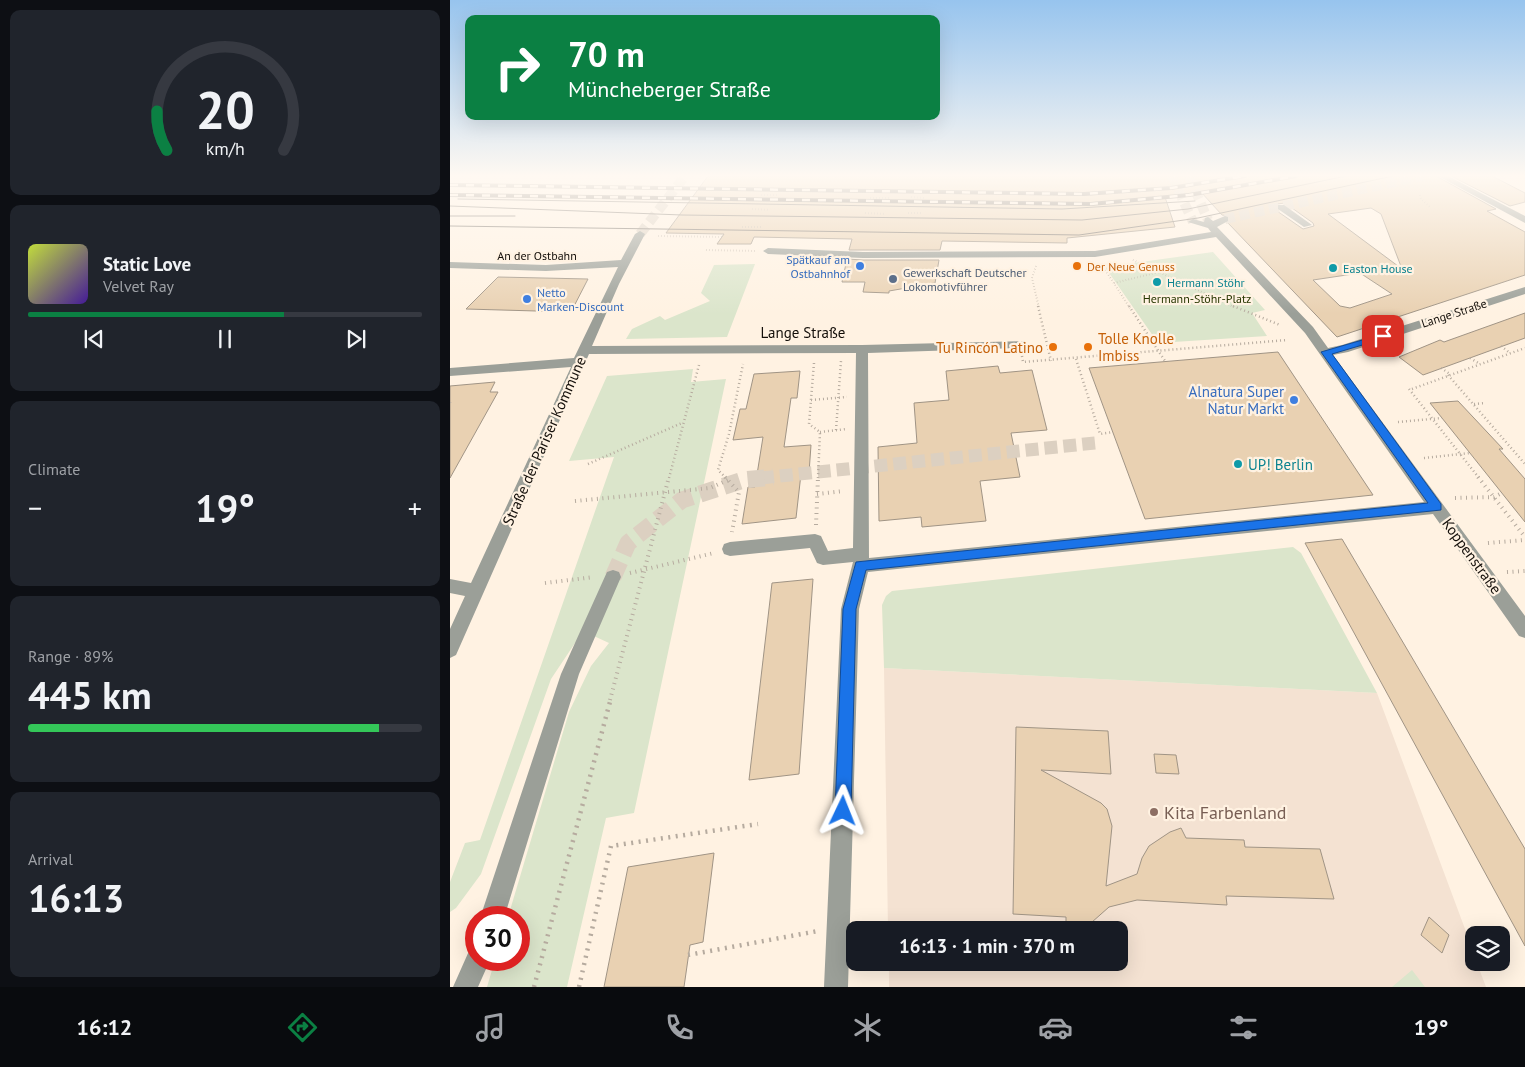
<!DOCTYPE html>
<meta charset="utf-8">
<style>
body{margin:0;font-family:"PT Sans",sans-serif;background:#20242c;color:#f1f3f6;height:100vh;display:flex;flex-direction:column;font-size:19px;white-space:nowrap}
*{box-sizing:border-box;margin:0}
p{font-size:16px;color:#9ea1a6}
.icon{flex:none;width:28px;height:28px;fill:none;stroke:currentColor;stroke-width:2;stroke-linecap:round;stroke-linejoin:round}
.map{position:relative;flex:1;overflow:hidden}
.details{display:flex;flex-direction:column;gap:10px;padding:10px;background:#0d0f14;width:450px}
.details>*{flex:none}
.guide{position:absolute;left:15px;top:15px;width:475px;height:105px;border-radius:10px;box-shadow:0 5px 20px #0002;background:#0b8043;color:#fff;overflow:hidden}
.controls{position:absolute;left:1015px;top:926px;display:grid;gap:10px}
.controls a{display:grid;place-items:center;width:45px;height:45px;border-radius:10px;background:#171b24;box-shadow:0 5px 20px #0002;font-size:25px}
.speed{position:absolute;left:15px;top:906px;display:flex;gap:10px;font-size:25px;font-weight:700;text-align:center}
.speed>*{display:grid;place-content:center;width:65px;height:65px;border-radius:50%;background:#171b24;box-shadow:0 5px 20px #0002;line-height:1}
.speed .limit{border:8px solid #d22;background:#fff;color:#111}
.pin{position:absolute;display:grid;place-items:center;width:42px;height:42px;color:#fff;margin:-21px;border-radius:10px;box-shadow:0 2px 8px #0006}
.me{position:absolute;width:55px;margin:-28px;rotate:2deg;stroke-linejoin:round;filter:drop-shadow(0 0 4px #0008)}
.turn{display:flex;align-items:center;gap:18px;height:105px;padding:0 20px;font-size:22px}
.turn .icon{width:65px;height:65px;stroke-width:2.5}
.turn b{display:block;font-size:35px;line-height:42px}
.big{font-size:38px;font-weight:800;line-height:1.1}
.details .widget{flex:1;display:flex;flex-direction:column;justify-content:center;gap:8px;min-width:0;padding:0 18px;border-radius:10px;background:#20242c}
.details .dial{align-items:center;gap:0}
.dial svg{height:130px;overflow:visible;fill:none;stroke:#363941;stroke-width:7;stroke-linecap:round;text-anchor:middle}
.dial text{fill:#f1f3f6;stroke:none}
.song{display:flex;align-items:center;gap:15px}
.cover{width:60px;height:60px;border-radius:8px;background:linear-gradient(135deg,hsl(70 70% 55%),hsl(260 70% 35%))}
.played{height:5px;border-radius:2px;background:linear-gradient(90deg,#0b8043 65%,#363941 65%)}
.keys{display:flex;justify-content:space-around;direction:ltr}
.heat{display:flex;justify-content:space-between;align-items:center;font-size:28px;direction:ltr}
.charge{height:8px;border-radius:4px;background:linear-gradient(90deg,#34c759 89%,#363941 0)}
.trip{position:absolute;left:396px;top:921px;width:282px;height:50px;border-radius:10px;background:#171b24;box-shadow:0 5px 20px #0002;font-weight:800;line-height:50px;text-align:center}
.tab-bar{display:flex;height:80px;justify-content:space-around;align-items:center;background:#090b0e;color:#9ea1a6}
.tab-bar .icon{width:35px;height:35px}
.tab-bar .current{color:#0b8043}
.tab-bar b{font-size:22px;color:#f1f3f6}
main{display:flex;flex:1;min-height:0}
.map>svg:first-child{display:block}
.education{fill:#f4e2d2}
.green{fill:#dbe5cb}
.building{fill:#e9d1b2;stroke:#a09485;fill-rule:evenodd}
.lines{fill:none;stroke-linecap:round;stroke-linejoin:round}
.minor-tunnel-far2{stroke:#dcd0c1;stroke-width:10;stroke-dasharray:10 5;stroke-linecap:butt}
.minor-tunnel-far1{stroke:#dcd0c1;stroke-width:13;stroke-dasharray:13 6;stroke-linecap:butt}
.minor-tunnel{stroke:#dcd0c1;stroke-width:17;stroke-dasharray:17 8;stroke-linecap:butt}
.path-far3{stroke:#b6ab9f;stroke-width:2;stroke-dasharray:0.5 2.5;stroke-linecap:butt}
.path-far2{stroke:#b6ab9f;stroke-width:2.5;stroke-dasharray:1 3;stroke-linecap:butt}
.path-far1{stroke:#b6ab9f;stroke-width:4;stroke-dasharray:1 4.5;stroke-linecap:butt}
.path{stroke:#b6ab9f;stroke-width:4.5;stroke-dasharray:2 5.5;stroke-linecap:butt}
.minor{fill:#9b9f98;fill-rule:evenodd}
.tram{stroke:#736b62;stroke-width:1}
.rail-casing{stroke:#736b62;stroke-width:4}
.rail{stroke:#fff2e2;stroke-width:2.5;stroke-dasharray:8;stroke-linecap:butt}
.route{fill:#1a73e8;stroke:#114b97}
.shop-dot{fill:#3f7fe0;stroke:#fff2e2;stroke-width:2}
.food-dot{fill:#e8710a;stroke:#fff2e2;stroke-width:2}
.culture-dot{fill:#0f9aa8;stroke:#fff2e2;stroke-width:2}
.service-dot{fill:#5c6f8a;stroke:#fff2e2;stroke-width:2}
.education-dot{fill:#8d6e63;stroke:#fff2e2;stroke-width:2}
.labels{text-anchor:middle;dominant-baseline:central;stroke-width:4.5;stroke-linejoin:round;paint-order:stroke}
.far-street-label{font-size:12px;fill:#130e09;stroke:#fff2e2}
.far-shop-label{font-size:12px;fill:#366cbe;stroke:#fff2e2;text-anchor:end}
.far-food-label{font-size:12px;fill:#c56008;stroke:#fff2e2;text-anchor:start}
.far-culture-label{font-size:12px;fill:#0d838f;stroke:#fff2e2;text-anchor:start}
.far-service-label{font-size:12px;fill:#4e5e75;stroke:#fff2e2;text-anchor:start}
.far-park-label{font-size:12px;fill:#273600;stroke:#fff2e2}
.street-label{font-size:15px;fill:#130e09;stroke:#fff2e2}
.food-label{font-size:15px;fill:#c56008;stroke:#fff2e2;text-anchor:start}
.shop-label{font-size:15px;fill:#366cbe;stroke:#fff2e2;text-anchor:end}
.culture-label{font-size:15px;fill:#0d838f;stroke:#fff2e2;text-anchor:start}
.near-education-label{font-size:18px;fill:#785e54;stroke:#fff2e2;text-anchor:start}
</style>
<main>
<section class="details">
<div class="widget dial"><svg viewBox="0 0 100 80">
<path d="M14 69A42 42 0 1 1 86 69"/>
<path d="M14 69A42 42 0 0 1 8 45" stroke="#0b8043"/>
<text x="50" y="56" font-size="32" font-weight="700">20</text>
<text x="50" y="72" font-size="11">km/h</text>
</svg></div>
<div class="widget">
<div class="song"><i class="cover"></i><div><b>Static Love</b><p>Velvet Ray</p></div></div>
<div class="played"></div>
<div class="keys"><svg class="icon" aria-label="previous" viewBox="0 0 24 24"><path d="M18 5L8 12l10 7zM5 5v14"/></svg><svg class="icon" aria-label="pause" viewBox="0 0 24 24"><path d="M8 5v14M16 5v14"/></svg><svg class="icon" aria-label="next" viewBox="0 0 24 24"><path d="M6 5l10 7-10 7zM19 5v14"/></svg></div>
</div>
<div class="widget"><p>Climate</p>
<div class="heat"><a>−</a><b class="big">19°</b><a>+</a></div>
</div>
<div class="widget"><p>Range · 89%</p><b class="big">445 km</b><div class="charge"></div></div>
<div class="widget"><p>Arrival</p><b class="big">16:13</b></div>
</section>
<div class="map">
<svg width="1075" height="987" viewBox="0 0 1075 987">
<rect width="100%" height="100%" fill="#fff2e2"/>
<path class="education" d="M434 668 927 693 1024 953V962L1027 963 1036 987H439V963L670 962V930H438Z"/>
<path class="green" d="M763 252 815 310 802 313 817 336 708 343 655 267Z
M305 264 277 337 176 339 182 329 210 316 215 320 260 301 251 293 264 265Z
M243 369 241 382 276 379 184 813 156 818 117 987H37L45 960H69V918L58 917 119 712 141 666 159 643 133 631 101 679 31 874 6 908 0 912V882L15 843 30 840 164 457 119 461 157 376Z
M843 547 851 553 927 693 434 668 432 605 436 596 442 591Z
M962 970 975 987H942Z"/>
<path class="building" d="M258 176H986L1046 209 1037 211 1075 232V275L887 337 778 223 780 216 772 215 751 192 715 197 725 227 617 238V243L492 241 490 250H399L402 239 304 237 301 244H267L274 234 216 233ZM835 203 863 223 864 226 853 229 827 211V204ZM921 208 931 214 952 269 878 214ZM910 273 942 294 900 308 890 306 863 280Z
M1001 176H1042L1075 193V202L1060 206Z
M397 259 413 260H489L485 283 439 291V293L413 292 415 282H392Z
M48 277 138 279 121 312 16 309Z
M1075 313V338L973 375 949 357 990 340 994 342Z
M828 352 923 495 695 519 639 368Z
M548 366 550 373 582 370 597 430 561 433 570 477 530 481 536 521 472 527 471 517 429 521 428 447 467 443 464 403 499 400 496 371Z
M350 371 347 398H341L334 447 361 445 359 473 351 474 346 518 292 524 298 487H305L313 437 283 440 290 409H296L304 374Z
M45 382 40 392H48L0 478V386Z
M1008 401 1053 449H1049L1075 479V522L980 403Z
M892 539 1075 849V946L855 543Z
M363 579 349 774 299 780 322 583Z
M566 727 658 731 661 774 591 770 651 803 657 809 662 826 656 886 687 874 692 858 699 846 720 832 731 828 736 838 794 840 795 847 870 849 884 899 776 896 777 905 687 900 659 907 633 930H616V917L563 914Z
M704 754 726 755 729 774 706 773Z
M264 853 253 942 240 945 234 987H154L178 867Z
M979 917 999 935 992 953 971 935Z"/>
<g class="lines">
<path class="minor-tunnel-far2" d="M722 176 743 222
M739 176 758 220
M775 219 972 176
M190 234 235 176"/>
<path class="minor-tunnel-far1" d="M311 478 645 443"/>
<path class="minor-tunnel" d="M163 577 178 543 232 500 293 480 323 477"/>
<path class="path-far3" d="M311 195H328
M970 195 971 199 980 207
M461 197 474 198
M420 198H440
M302 209 320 210
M415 213 436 214
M458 213H471
M292 227H311
M208 236 272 237
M256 250 305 251
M683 260 786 308
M652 265 680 308
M586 266 582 278 589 308
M664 283 709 272"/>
<path class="path-far2" d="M588 306 601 361
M679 306 715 361
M783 306 830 325
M1051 346 1060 353
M572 356 573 362 837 340
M1020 358 1030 364
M626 359 650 434 663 432
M364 363 359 424 370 432 368 478
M991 368 1000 374
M998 375 1075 464
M959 389 1029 478
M962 389 1075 348
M361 400 397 397
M0 402V404
M1024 404 1035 403
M948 422 992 418
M386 430 391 361
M370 432 397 429
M974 458 1020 453
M138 464 232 423
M219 478 249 365
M276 478 268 470 279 434 293 364"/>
<path class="path-far1" d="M275 477 289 492 282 532
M1028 477 1075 537
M367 494 394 491
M1005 498 1044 497 1052 493
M125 501 260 488 278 480
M366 525 368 477
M1038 543 1075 540
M1057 572 1075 571
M180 573 264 553
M95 583 144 577
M160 700 219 477"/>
<path class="path" d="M238 955 368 931
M84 987 161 698
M129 987 161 846 308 824"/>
<path class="minor" d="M988 176H998L1075 216V223Z
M828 205H834L862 225 854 227 828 209Z
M775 216 778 217V221L767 227 863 327 878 348 892 345 1075 287V294L898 352 883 355 1075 616V638L1069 636 983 514 418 572 409 609 398 987H374L391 609 403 562 373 565 367 563 360 548 280 556 274 554 272 549 274 544 280 542 365 534 371 536 378 551 403 548 406 353 139 354 6 655 0 658V629L15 596 0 593V579L21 583 121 367 0 376V368L124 358 168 267 96 271 0 268V262L96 265 171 260 185 234 190 231 195 234 169 284 142 346 412 345 574 341 576 344 574 347 570 348 418 353 419 558 974 502 855 333 766 237 645 257 413 258 318 254 313 251 318 248 413 252 645 251 761 232 758 228 738 222 743 219 754 222 755 218 758 217 763 221Z
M163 570 169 572 171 577 129 674 54 918H30L111 674 157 572Z
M26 949V960H40L28 987H3L19 951Z"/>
<path class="tram" d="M8 199 612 209 745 201
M0 206 232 215 632 220 738 209 896 176
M0 216H65
M0 226 629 235 748 218 943 176"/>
<g class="rail-casing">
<path id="rail" d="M0 185 634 194 721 188 795 176
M0 195 641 204 739 195 846 176"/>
</g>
<use href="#rail" class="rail"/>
</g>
<linearGradient id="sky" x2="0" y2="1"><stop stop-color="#97c4ee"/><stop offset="0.56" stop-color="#fff9f2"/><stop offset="1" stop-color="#fff9f2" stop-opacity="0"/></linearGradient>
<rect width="1075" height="314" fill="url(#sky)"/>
<path class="route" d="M933 334H936V338L882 354 991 504V510L416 570 406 609 401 811 398 817 393 819 387 817 385 811 393 609 406 562 978 503 871 352Z"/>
<g class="shop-dot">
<circle cx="410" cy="266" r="5"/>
<circle cx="77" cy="299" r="5"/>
<circle cx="844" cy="400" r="5"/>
</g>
<g class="food-dot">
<circle cx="627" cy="266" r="5"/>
<circle cx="603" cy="347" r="5"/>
<circle cx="638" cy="347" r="5"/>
</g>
<g class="culture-dot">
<circle cx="883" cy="268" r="5"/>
<circle cx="707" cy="282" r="5"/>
<circle cx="788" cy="464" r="5"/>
</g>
<circle class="service-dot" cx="443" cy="279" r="5"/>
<circle class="education-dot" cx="704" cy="812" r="5"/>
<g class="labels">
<g class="far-street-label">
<text x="87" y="255">An der Ostbahn</text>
<text transform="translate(1004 313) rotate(-18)">Lange Straße</text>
</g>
<g class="far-shop-label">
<text x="400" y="259">Spätkauf am<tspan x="400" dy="14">Ostbahnhof</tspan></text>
<text x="87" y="292" text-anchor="start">Netto<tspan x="87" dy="14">Marken-Discount</tspan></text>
</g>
<g class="far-food-label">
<text x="637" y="266">Der Neue Genuss</text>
</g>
<g class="far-culture-label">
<text x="893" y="268">Easton House</text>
<text x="717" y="282">Hermann Stöhr</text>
</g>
<g class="far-service-label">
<text x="453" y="272">Gewerkschaft Deutscher<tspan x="453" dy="14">Lokomotivführer</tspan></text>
</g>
<g class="far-park-label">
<text x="747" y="298">Hermann-Stöhr-Platz</text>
</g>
<g class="street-label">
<text x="353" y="332">Lange Straße</text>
<text transform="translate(94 441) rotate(-66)">Straße der Pariser Kommune</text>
<text transform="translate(1022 556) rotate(54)">Koppenstraße</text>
</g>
<g class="food-label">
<text x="648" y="338">Tolle Knolle<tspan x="648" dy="17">Imbiss</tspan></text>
<text x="593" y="347" text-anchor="end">Tu Rincón Latino</text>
</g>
<g class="shop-label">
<text x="834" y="391">Alnatura Super<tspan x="834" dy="17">Natur Markt</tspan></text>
</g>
<g class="culture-label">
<text x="798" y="464">UP! Berlin</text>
</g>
<g class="near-education-label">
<text x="714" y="812">Kita Farbenland</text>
</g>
</g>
</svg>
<div class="controls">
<a><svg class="icon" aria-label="layers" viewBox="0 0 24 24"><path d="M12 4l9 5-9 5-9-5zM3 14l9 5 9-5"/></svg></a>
</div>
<div class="speed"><div class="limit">30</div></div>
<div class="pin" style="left:933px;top:336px;background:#d93025"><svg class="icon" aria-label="arrive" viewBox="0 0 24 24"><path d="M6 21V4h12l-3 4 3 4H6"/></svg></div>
<svg class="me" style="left:393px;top:811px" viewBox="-20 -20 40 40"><path d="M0-17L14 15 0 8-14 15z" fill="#1a73e8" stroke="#fff" stroke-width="4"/></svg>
<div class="trip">16:13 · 1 min · 370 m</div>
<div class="guide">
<div class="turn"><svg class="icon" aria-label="right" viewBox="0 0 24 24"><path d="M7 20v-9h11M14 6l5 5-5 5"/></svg><div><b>70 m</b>Müncheberger Straße</div></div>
</div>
</div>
</main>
<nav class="tab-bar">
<b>16:12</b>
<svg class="icon current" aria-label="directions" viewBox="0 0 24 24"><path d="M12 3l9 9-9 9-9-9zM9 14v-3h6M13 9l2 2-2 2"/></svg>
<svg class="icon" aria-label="music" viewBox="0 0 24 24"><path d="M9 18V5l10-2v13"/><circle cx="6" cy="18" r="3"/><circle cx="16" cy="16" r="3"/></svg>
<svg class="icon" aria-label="phone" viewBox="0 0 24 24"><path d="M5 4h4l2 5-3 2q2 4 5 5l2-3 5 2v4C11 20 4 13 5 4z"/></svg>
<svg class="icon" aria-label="climate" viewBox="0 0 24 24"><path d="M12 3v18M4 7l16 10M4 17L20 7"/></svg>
<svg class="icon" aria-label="car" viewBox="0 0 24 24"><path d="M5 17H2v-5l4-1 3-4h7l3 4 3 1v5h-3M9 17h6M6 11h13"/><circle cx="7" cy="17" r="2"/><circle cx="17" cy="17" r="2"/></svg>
<svg class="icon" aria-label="filters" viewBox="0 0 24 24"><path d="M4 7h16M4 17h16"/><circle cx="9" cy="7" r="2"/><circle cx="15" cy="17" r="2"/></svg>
<b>19°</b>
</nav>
